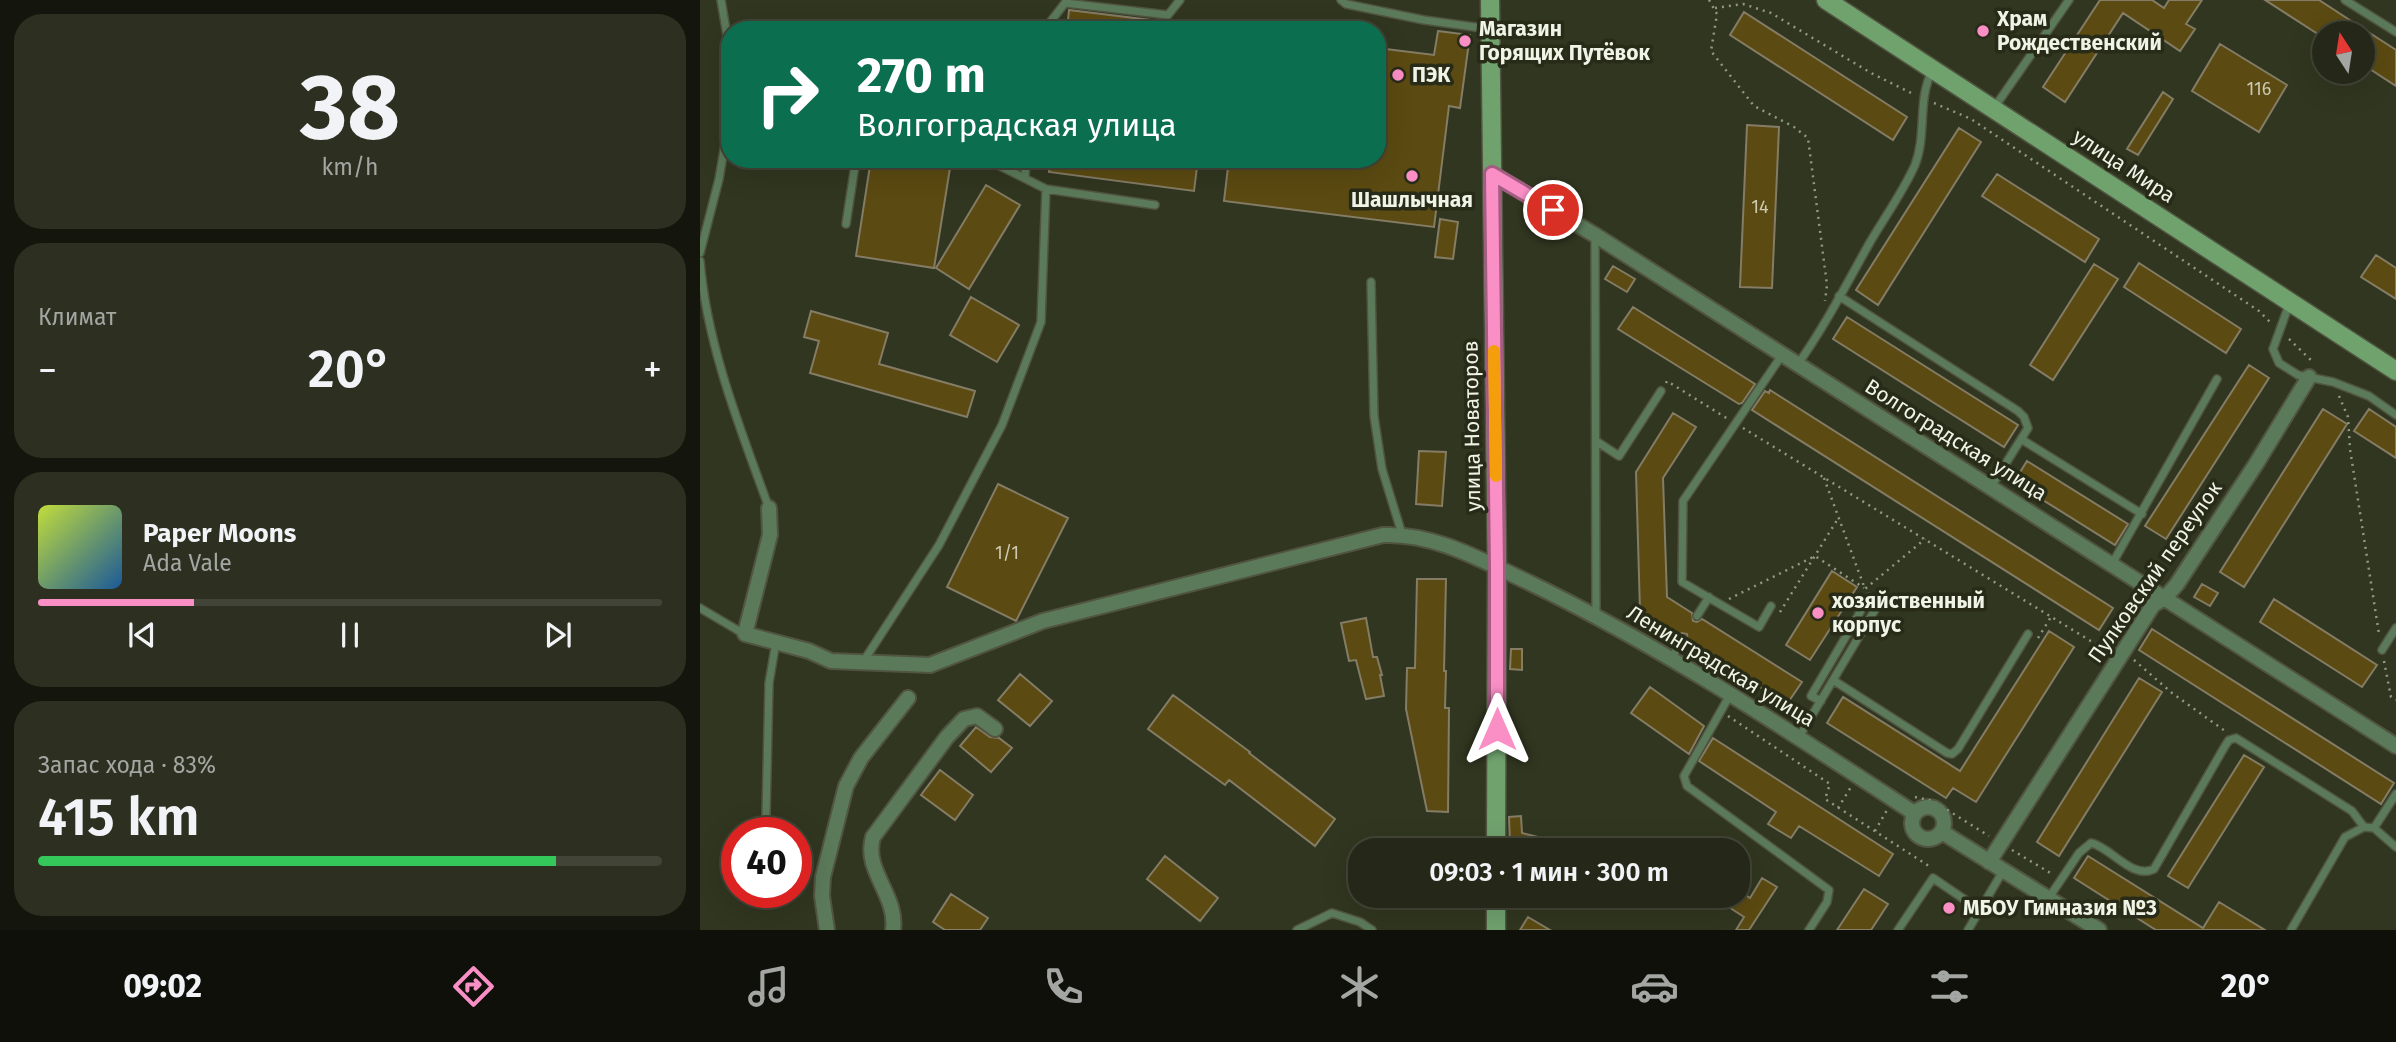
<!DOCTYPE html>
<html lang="ru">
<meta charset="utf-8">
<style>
body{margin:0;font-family:"Fira Sans",sans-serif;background:#2d3021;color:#f1f3f6;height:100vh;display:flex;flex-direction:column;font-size:26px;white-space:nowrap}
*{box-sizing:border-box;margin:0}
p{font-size:23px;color:#a3a6a2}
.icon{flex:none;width:38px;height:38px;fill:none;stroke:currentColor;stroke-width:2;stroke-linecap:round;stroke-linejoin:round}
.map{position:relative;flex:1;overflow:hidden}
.sheet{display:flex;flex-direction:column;gap:14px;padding:14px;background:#14160d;width:700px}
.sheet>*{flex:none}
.banner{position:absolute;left:21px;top:21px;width:665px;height:147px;border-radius:28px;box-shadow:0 7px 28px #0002,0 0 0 2px #424437;background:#0b6e4f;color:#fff;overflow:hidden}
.needle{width:46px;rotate:348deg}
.buttons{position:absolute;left:1612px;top:21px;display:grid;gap:14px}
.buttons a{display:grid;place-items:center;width:63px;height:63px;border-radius:50%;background:#252818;box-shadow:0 7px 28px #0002,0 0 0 2px #424437;font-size:35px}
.speed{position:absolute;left:21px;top:817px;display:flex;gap:14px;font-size:35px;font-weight:700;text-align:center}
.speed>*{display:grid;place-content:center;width:91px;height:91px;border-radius:50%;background:#252818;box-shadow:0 7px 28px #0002,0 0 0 2px #424437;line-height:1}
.speed .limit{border:10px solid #d22;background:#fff;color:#111}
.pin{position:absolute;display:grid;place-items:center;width:60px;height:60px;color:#fff;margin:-30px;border:4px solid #fff;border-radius:50%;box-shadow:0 2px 7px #0007}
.me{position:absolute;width:77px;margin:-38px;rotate:0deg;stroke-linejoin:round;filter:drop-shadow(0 0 5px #0008)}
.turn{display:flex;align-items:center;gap:24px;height:147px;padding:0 21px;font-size:32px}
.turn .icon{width:91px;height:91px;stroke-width:2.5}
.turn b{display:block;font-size:49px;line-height:60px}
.big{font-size:52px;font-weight:600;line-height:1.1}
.sheet .tile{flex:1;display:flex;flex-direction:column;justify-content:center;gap:10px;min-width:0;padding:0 24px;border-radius:28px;background:#2d3021}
.sheet .dial{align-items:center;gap:0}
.dial b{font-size:91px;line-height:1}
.song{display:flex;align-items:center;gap:21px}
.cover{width:84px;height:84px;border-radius:10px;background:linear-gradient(135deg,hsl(70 70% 55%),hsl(210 70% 35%))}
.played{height:7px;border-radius:4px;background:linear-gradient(90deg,#fa8fc6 25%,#424437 25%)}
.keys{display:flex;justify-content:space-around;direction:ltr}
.heat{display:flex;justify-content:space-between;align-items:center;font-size:38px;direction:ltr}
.charge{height:10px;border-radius:5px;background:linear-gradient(90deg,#34c759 83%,#424437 0)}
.trip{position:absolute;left:648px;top:838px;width:402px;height:70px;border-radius:28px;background:#252818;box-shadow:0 7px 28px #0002,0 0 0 2px #424437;font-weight:600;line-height:70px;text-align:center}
.tab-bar{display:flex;height:112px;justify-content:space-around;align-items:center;background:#0f100a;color:#a3a6a2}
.tab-bar .icon{width:49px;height:49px}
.tab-bar .active{color:#fa8fc6}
.tab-bar b{font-size:32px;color:#f1f3f6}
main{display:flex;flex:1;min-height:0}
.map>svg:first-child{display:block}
.building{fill:#5b4a11;stroke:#847c65;stroke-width:2}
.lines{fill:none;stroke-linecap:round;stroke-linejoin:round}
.lane-casing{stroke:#505440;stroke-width:10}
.street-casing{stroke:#505440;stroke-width:18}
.secondary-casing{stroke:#505440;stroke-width:21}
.path{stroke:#939886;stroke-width:2.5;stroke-dasharray:2 5;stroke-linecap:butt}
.lane{stroke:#5b7a5a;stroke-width:7}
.street{stroke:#5b7a5a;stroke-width:14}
.secondary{stroke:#70a26e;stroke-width:18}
.route-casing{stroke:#a25d81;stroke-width:18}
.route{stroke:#fa8fc6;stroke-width:12}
.slow{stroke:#f59e0b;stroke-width:12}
.poi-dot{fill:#fa8fc6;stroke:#272b17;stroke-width:2.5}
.labels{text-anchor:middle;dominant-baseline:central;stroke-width:7;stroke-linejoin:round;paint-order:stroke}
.number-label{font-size:18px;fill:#cbcab1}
.poi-label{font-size:21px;font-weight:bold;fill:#f0f4e6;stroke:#272b17;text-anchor:start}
.street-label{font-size:21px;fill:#f0f4e6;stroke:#272b17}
</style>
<main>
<section class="sheet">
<div class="tile dial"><b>38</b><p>km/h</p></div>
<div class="tile"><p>Климат</p>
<div class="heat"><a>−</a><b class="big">20°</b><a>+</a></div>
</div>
<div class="tile">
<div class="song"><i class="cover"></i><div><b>Paper Moons</b><p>Ada Vale</p></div></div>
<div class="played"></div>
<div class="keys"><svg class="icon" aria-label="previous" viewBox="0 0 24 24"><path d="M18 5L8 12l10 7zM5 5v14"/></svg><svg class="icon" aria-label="pause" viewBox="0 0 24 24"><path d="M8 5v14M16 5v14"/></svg><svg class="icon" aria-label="next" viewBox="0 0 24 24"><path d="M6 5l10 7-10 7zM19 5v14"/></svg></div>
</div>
<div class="tile"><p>Запас хода · 83%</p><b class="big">415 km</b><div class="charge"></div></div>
</section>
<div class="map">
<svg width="1696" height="930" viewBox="0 0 1696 930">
<rect width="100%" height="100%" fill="#313620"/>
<path class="building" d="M1400 0H1452L1464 8 1469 0H1502L1486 24 1495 29 1480 51 1423 13 1365 102 1343 87Z
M1565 0H1619L1662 28 1696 50V86L1662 64V33H1624V38Z
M369 10 475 23V30H367Z
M1044 12 1207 117 1193 140 1030 35Z
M738 31 770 35 760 108 749 106 734 227 524 201 529 159H677V48L734 55Z
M1520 44 1587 85 1559 132 1492 91Z
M1463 92 1473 99 1438 155 1427 149Z
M1047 125 1079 127 1072 288 1040 287Z
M1259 128 1281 142 1178 305 1156 290Z
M171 159H195L250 168 234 268 156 256Z
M351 159H498L494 191 349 172Z
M1297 174 1399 239 1385 262 1282 196Z
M286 185 320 205 269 289 236 268Z
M740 219 758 222 753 259 735 257Z
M1676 255 1696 268V299L1661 277Z
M1439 263 1541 329 1526 353 1424 287Z
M1394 264 1418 279 1353 380 1330 365Z
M913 266 935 279 927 292 905 279Z
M271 297 319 325 297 362 250 335Z
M933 307 1055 384 1042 403 1039 404 918 329Z
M111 311 188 333 179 364 275 391 267 417 110 373 119 341 104 337Z
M1147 317 1318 425 1304 447 1133 339Z
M1549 365 1569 378 1466 539 1445 526Z
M1070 390 1413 608 1399 630 1052 410 1065 391 1069 393Z
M1623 409 1647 424 1544 587 1520 572Z
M1669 409 1696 427V458L1654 431Z
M973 413 996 427 963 478 967 597 992 613 993 621 997 622 1002 619 1102 682 1087 704 988 642 987 634 982 633 978 635 940 611 936 472Z
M719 451 746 452 742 506 716 504Z
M1327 461 1428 524 1415 545 1314 482Z
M298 484 368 518 316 621 247 587Z
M1132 571 1157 587 1110 660 1086 645Z
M717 579H746L744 671H746L745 708H749L748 812 727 811 706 709 707 668H715Z
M1502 584 1518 593 1510 606 1494 597Z
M1574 599 1677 665 1662 687 1560 622Z
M666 618 673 657H677L682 675H680L684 696 666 699 656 660 649 661 641 623Z
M1452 629 1694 783 1681 804 1439 650Z
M1349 631 1374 647 1276 802 1253 788 1246 798 1127 723 1143 697 1260 771Z
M811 649H822V670L810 669Z
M320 674 352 701 330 726 298 700Z
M1439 678 1462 692 1359 856 1337 842Z
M950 687 1004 726 989 754 931 713Z
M473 695 550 752 549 753 635 819 615 846 529 780 525 785 448 729Z
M276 727 290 737 299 738 312 748 291 772 260 746Z
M1013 738 1193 854 1179 876 1099 826 1091 838 1068 824 1076 812 999 761Z
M1544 755 1564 767 1488 888 1468 876Z
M240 770 273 795 255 820 221 795Z
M821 816 822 833 838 837 835 848 822 844 810 845 809 817Z
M465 856 518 898 500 921 447 879Z
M1388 856 1503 928 1519 902 1565 930H1456L1374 878Z
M1062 878 1077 887 1049 930H1036L1044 917 1012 896H1038V890L1050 898Z
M1164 889 1188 904 1171 930H1137Z
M251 894 288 918 280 930H245L233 922Z
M828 917 850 930H820Z"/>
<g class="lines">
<g class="lane-casing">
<path id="lane" d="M21 0 30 53
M641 0 646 4 724 20 789 29
M1645 0 1696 32
M344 30 365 3 468 15 480 0
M1294 108 1369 0
M286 159 346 189
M325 178 326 159
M146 224 156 159
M895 235 896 615
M0 253 19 179 30 115
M0 261C7 346 40 428 69 508
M671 282 674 416 682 469 702 534
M1139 296 1318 411 1324 417 1328 428 1291 487
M1590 302 1573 349 1579 363 1598 375 1633 382 1669 396 1696 415
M1098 364C1125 326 1146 285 1169 244 1184 218 1203 192 1215 165 1227 134 1217 101 1232 71
M1321 439 1442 514
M896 441 919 456 961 391
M1412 564 1517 379
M1071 606 1059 627 982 582 983 501 1082 355
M0 608 44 634
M997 616 1009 597
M1682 650 1696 628
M971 659 983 639
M163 662 239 545 302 425 341 322 346 189 455 205
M1133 680 1247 753 1252 754 1258 749 1328 634
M1030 695 984 776 987 786 1129 890 1127 902 1109 930
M1121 701 1111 696 1169 597
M1099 737 1182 598
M66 815 69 683 76 642
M1674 828 1696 847
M1348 899 1379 853 1391 843C1411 847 1432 880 1454 869L1525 746 1529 740 1536 738 1652 811 1664 827
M597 930 632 913 660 922 672 930
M1198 930 1233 878 1280 910
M1268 930 1303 871
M1591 930 1645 837 1664 827 1674 828 1696 794"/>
</g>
<g class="street-casing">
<path id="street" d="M792 174 895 235 1696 746
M69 508 70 535 45 634 109 651 131 661 230 665 343 621 683 535C735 533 781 560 828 582 963 647 1089 731 1214 813
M1212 823a16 16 0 1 1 32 0a16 16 0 1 1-32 0Z
M1242 832 1399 930
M1289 862 1453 605 1465 598 1477 584 1556 464 1609 377
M127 930 122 896 123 877 146 786 161 758 208 698
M193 930C198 895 163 871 173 837L247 737 264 719 277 716 295 729"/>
</g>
<g class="secondary-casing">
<path id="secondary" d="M790 0 797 567 796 850
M1126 0 1696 371
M796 930V896"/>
</g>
<path class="path" d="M1009 0 1017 14 1011 51 1054 106 1094 127 1108 138 1127 285 1125 301
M1015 8 1043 4 1071 13 1171 73 1215 95
M1234 103 1271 119 1559 311 1571 323
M1589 339 1614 363
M966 383 967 381 1028 419
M1639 396 1648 417 1650 449 1679 634
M1043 428 1407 651
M1124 478 1165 589 1225 539
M1029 599 1115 556 1164 588
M1080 612 1139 517
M1338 638 1351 617
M1434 660 1472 693 1525 731
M1684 661 1691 697 1696 700
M1028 716 1130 784 1125 799 1232 868
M1215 797 1233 801 1289 836
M1138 808 1151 787
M1175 831 1187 810
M1312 850 1352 874"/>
<use href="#lane" class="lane"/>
<use href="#street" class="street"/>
<use href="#secondary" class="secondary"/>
</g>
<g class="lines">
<g class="route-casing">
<path id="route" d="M797 729V568L792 174 853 210"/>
</g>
<use href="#route" class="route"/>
<path class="slow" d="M794 351 796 476"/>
</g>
<g class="poi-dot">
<circle cx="1283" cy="31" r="7"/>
<circle cx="765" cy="41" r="7"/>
<circle cx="698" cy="75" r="7"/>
<circle cx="712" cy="176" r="7"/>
<circle cx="1118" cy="613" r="7"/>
<circle cx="1249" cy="908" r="7"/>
</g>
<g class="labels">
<g class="number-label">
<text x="1559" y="89">116</text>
<text x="1060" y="207">14</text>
<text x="307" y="553">1/1</text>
</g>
<g class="poi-label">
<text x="1297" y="19">Храм<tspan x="1297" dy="24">Рождественский</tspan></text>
<text x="779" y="29">Магазин<tspan x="779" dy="24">Горящих Путёвок</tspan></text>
<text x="712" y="75">ПЭК</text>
<text x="712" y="200" text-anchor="middle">Шашлычная</text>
<text x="1132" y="601">хозяйственный<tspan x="1132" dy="24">корпус</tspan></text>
<text x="1263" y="908">МБОУ Гимназия №3</text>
</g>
<g class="street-label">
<text transform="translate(1424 166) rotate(33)">улица Мира</text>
<text transform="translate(772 426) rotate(-91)">улица Новаторов</text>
<text transform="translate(1256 440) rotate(32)">Волгоградская улица</text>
<text transform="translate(1455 572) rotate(-55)">Пулковский переулок</text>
<text transform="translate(1021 666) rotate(31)">Ленинградская улица</text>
</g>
</g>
</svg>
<div class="buttons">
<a><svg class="needle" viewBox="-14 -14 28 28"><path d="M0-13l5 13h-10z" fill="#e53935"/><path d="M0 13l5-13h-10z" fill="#a3a6a2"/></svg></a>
</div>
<div class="speed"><div class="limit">40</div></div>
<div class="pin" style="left:853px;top:210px;background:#d93025"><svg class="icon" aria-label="arrive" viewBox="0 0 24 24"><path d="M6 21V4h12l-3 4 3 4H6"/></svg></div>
<svg class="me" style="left:797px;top:729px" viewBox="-20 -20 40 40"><path d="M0-17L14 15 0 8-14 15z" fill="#fa8fc6" stroke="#fff" stroke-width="4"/></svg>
<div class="trip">09:03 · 1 мин · 300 m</div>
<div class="banner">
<div class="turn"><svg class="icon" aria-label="right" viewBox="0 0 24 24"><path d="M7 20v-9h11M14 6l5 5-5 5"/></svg><div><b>270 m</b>Волгоградская улица</div></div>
</div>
</div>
</main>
<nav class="tab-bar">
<b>09:02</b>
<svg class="icon active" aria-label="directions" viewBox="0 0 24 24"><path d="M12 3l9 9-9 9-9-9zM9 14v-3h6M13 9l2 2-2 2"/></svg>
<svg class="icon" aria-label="music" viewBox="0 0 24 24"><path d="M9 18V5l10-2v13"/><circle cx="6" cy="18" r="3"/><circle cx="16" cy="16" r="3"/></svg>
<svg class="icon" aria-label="phone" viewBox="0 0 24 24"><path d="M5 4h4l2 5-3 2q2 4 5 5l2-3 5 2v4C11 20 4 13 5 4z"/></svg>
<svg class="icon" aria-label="climate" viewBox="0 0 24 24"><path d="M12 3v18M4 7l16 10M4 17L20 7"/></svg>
<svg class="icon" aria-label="car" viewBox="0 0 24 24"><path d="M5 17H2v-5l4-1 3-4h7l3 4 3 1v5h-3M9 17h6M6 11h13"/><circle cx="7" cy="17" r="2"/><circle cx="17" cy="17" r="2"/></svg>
<svg class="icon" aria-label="filters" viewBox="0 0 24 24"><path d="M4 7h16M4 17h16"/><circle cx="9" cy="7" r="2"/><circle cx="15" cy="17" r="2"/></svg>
<b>20°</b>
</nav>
